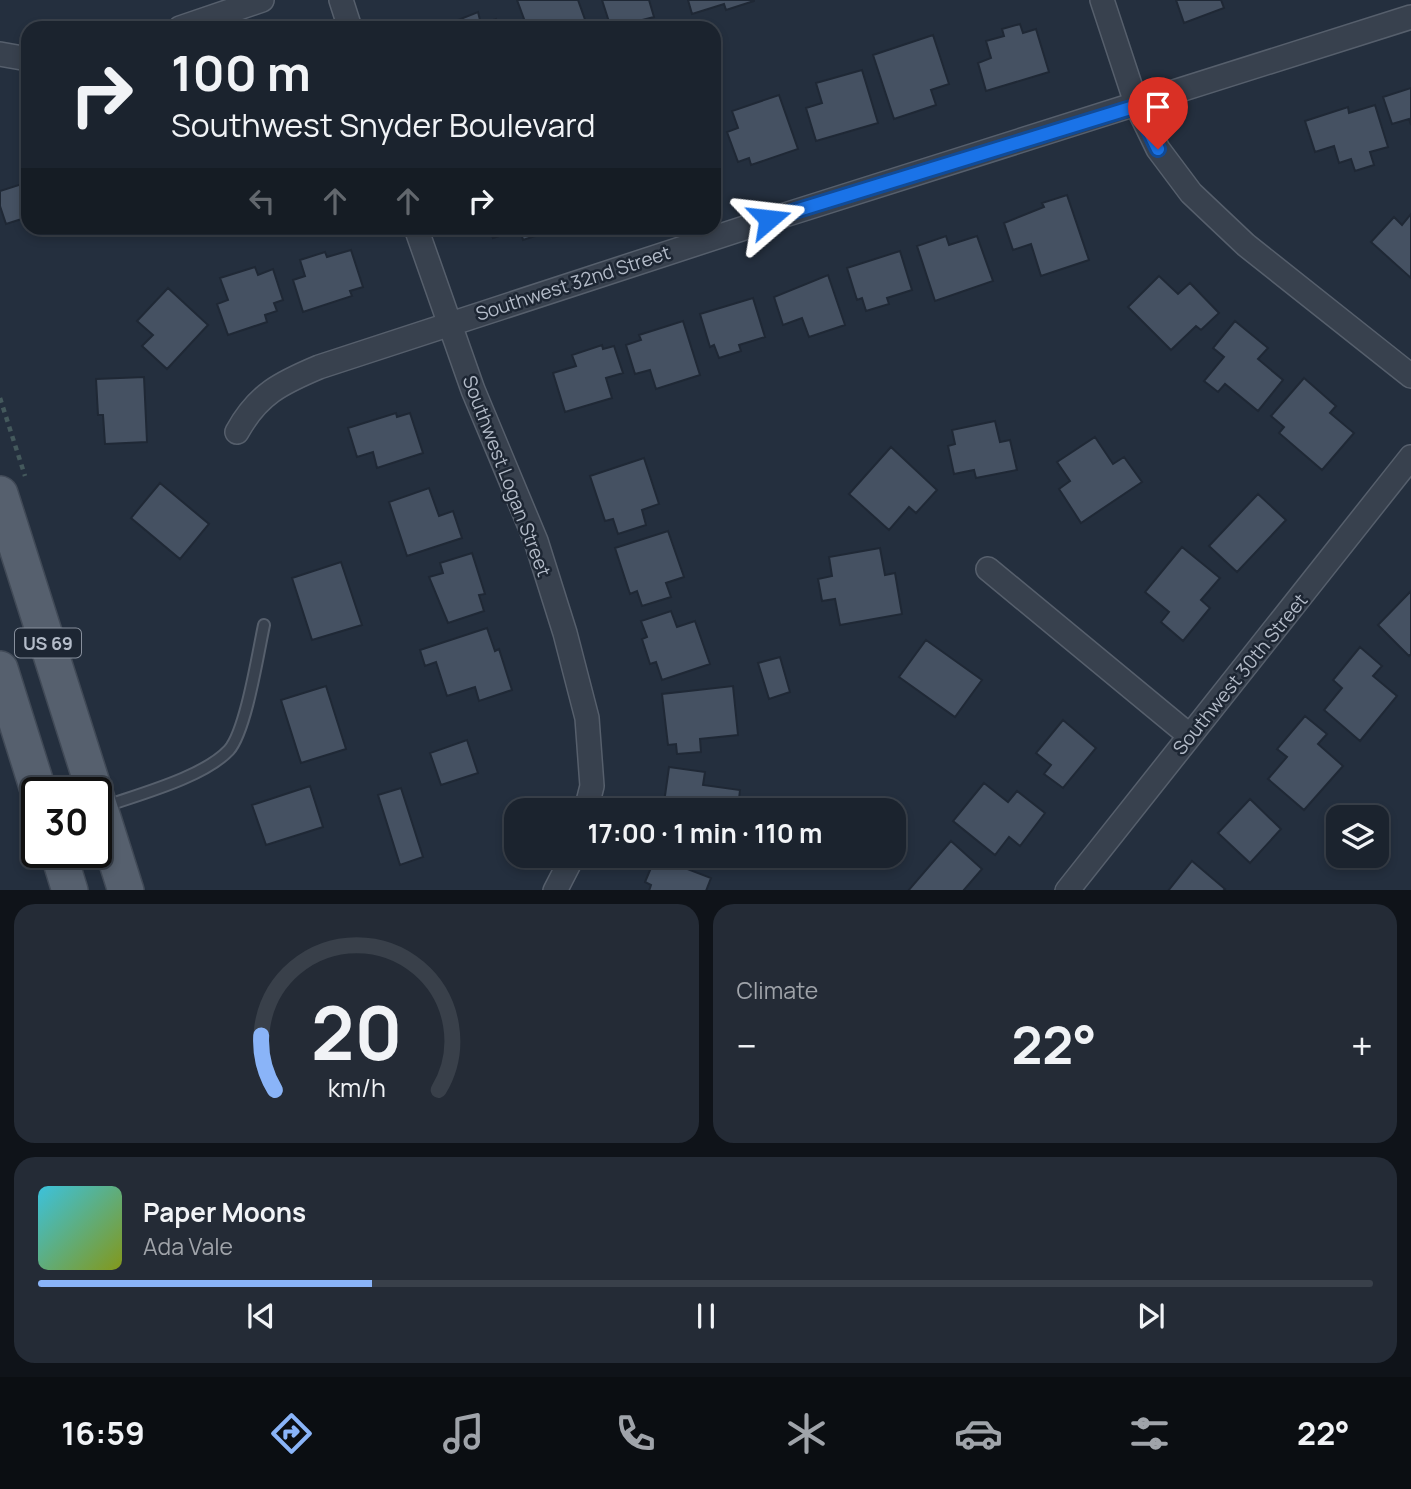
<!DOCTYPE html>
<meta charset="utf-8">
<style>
body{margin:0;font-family:Manrope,sans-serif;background:#242b36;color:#f1f3f6;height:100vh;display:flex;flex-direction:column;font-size:26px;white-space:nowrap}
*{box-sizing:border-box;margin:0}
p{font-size:23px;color:#a0a4aa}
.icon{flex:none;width:38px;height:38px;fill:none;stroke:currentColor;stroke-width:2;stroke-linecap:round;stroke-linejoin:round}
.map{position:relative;height:890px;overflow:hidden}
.details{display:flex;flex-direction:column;gap:14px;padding:14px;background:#0f1319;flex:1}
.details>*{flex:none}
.hud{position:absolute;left:21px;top:21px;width:700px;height:214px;border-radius:21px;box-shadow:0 4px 10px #0003,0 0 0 2px #39404a;background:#1b232e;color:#f1f3f6;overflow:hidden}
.controls{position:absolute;left:1326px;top:805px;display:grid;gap:14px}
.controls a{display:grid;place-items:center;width:63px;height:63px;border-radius:14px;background:#1b232e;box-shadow:0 4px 10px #0003,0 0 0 2px #39404a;font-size:35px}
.speed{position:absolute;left:21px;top:777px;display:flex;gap:14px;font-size:35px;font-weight:700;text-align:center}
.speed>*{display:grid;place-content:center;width:91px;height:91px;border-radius:50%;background:#1b232e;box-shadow:0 4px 10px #0003,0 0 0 2px #39404a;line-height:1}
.speed .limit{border:4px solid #111;border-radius:10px;background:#fff;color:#111}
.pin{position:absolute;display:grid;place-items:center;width:60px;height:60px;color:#fff;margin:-72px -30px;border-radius:50% 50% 50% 0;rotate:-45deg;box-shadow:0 0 7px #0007}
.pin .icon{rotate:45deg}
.me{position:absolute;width:77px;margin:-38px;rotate:73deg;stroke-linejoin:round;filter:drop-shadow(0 0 5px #0008)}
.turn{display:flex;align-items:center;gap:24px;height:147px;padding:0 35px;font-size:32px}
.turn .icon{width:91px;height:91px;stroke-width:2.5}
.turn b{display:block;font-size:49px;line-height:60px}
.lanes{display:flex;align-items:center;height:66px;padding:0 35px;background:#0003;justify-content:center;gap:35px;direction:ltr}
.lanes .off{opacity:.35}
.big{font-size:52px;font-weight:700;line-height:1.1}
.details .widget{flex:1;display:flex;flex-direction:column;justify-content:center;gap:10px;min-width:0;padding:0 24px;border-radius:21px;background:#242b36}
.details .dial{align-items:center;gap:0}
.dial svg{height:182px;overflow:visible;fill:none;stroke:#39404a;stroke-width:7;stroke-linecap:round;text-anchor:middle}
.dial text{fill:#f1f3f6;stroke:none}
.song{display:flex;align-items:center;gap:21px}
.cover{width:84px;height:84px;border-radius:10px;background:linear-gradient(135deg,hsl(190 70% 55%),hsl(70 70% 35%))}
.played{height:7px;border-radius:4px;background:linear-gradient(90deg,#8ab4f8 25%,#39404a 25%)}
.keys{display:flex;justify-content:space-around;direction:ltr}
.heat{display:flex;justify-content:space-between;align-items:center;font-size:38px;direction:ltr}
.details .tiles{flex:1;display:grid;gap:14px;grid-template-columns:1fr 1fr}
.widget:last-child{grid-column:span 2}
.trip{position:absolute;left:504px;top:798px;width:402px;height:70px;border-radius:21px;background:#1b232e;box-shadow:0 4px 10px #0003,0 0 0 2px #39404a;font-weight:700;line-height:70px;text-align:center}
.menu{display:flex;height:112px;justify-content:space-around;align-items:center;background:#0b0e12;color:#a0a4aa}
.menu .icon{width:49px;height:49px}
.menu .selected{color:#8ab4f8}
.menu b{font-size:32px;color:#f1f3f6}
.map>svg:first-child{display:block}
.building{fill:#455162;stroke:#1f2835;stroke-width:2}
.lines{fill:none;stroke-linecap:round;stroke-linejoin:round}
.lane-casing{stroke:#565f6c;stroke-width:14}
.street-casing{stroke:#565f6c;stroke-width:26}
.primary-casing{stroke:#414a57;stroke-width:38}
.path{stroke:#44595c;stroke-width:4.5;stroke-dasharray:5 5;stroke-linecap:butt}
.lane{stroke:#38414e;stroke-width:10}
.street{stroke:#38414e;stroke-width:23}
.primary{stroke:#56606e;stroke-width:35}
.route-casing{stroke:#114b97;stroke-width:18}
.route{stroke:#1a73e8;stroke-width:12}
.labels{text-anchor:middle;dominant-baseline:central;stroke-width:5;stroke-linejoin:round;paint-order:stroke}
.shield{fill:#1d2633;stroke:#878f9c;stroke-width:2}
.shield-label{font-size:18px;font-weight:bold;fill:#b4bcc9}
.street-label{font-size:19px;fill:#b4bcc9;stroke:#1d2633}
</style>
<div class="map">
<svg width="1411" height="891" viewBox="0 0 1411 891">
<rect width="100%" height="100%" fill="#242f3e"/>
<path class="building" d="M517 0H578L588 28H538L537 24 527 27Z
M602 0H649L654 17 611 28Z
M688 0H754V1L726 10 724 4 692 14Z
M1176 0H1221L1224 8 1184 23Z
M478 12 481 24 496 19 499 28H438Z
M1020 24 1023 33 1036 29 1049 72 986 91 978 63 991 58 986 41 1004 36 1002 29Z
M933 35 949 84 931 90 936 105 894 119 873 55Z
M862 70 878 123 816 141 806 108 822 103 816 83Z
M1411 88V125L1409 119 1392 124 1383 97Z
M779 95 798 149 751 165 749 158 738 162 727 132 738 128 732 111Z
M1375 105 1388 147 1370 152 1374 165 1355 171 1351 159 1339 163 1334 146 1315 152 1305 121 1348 107 1349 113Z
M28 182V217L6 224 0 206V191Z
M1067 195 1089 260 1041 276 1031 244 1013 250 1004 223 1044 207 1042 203Z
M1411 214V278L1371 242 1394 217 1402 225Z
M490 228H543H540L541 234 523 240 520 229 493 238Z
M946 236 949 245 977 236 993 281 935 301 917 246Z
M351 250 363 287 350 291 352 296 303 312 293 280 305 276 300 260 325 252 327 257Z
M900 251 912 290 887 298 889 304 866 311 862 298 857 300 847 268Z
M255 267 258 275 273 269 283 300 274 303 277 311 265 315 267 322 228 335 217 304 228 300 220 278Z
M828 275 845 325 809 337 802 318 783 325 774 297Z
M1159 276 1178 294 1190 283 1219 313 1201 330 1196 326 1171 350 1128 307Z
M168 288 208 325 167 369 142 346 153 335 137 321Z
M753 298 765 337 739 345 741 351 719 358 714 345 710 347 700 314Z
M683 321 700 375 656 389 650 370 635 374 626 345 641 340 639 335Z
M1235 321 1268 348 1258 359 1283 380 1258 411 1225 384 1218 392 1204 381 1224 357 1213 348Z
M602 345 603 349 614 346 623 373 606 378 612 398 565 412 553 373 576 366 572 355Z
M144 377 147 442 105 444 103 415H98L96 379Z
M1304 378 1336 406 1330 413 1354 433 1322 470 1279 433 1284 427 1271 416Z
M396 413 397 417 410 413 423 453 377 468 373 452 357 457 348 428Z
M995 421 1000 442 1010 440 1017 470 976 478 974 470 954 474 948 446 955 444 952 430Z
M1095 437 1113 464 1124 457 1142 482 1081 523 1059 489 1070 481 1057 462Z
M891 447 937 490 916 513 909 507 889 530 849 494Z
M644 458 659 504 642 510 646 525 618 534 613 519 605 521 590 476Z
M160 483 209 524 180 559 131 518Z
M429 488 439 516 453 511 462 538 407 556 389 502Z
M1258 494 1286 520 1237 572 1209 546Z
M668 531 684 577 666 583 671 597 642 606 637 591 630 594 615 548Z
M1182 547 1220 578 1201 600 1210 608 1183 641 1161 622 1169 612 1145 592Z
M880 548 885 575 895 573 902 614 840 625 835 599 822 601 818 579 832 576 829 557Z
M472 553 485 594 479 595 484 611 448 623 429 577 443 573 440 563Z
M341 562 362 625 312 640 292 578Z
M1411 591V654L1409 656 1378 625Z
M671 611 677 627 695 621 710 664 662 680 656 662 650 664 642 639 647 637 641 621Z
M487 628 495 651 499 649 512 690 479 701 475 687 447 696 436 662 425 666 420 650Z
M926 640 982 680 955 717 899 677Z
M1360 647 1382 666 1373 676 1397 696 1360 741 1324 710 1342 688 1333 680Z
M780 657 790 692 769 699 758 663Z
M326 686 346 749 301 763 281 700Z
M733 686 738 735 700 739 701 752 677 754 676 744 668 745 662 694Z
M1305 716 1327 734 1318 744 1343 766 1304 810 1268 779 1287 757 1277 749Z
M1063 720 1096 748 1063 788 1044 774 1051 765 1036 753Z
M467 740 478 773 441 785 430 753Z
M669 767 705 772 703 785 740 790 738 808 663 810Z
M984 783 1008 802 1017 791 1045 813 1020 846 1009 837 995 855 953 821Z
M310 786 323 827 266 845 252 805Z
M401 788 423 857 400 865 378 795Z
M1250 799 1281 829 1250 863 1218 833Z
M951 841 982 869 963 891H908Z
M656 856H686L682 867 711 878 706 891H649L651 885 645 882Z
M1192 861 1225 889 1223 891H1168Z"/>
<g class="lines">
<g class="lane-casing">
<path id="lane" d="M106 806C140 794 204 777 229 750 246 731 258 653 264 625"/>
</g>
<g class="street-casing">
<path id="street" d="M341 0 350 28
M1102 0 1137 106 1158 149 1191 193 1246 245 1411 376
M180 28 262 0
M0 54 28 59
M416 228 473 390 536 541 565 633 587 718 592 786 586 810
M237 432C258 394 281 383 319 367L769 220 1411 17
M988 569 1190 736
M555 891 573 856
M1067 891 1411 457"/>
</g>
<g class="primary-casing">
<path id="primary" d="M0 494 95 793
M0 669 39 793
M96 796 126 891
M58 852 70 891"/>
</g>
<path class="path" d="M0 398 25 476"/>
<use href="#lane" class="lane"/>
<use href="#street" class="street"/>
<use href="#primary" class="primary"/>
</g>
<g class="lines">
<g class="route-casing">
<path id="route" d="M769 219 1137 106 1158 149"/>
</g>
<use href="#route" class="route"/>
</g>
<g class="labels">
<rect class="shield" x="15" y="628.5" width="66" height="29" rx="5"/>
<g class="shield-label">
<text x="48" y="643">US 69</text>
</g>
<g class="street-label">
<text transform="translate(573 283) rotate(-18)">Southwest 32nd Street</text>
<text transform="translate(507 476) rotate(69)">Southwest Logan Street</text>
<text transform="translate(1240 674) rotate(-51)">Southwest 30th Street</text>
</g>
</g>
</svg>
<div class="controls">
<a><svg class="icon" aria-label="layers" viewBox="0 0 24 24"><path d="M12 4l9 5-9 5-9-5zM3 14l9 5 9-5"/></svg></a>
</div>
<div class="speed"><div class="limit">30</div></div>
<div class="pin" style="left:1158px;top:149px;background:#d93025"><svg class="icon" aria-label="arrive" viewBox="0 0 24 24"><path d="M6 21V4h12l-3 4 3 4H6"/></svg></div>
<svg class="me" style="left:769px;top:219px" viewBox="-20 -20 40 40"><path d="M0-17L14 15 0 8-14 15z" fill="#1a73e8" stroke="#fff" stroke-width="4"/></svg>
<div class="trip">17:00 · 1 min · 110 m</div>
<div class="hud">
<div class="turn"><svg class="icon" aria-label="right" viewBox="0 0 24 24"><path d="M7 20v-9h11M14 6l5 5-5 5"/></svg><div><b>100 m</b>Southwest Snyder Boulevard</div></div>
<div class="lanes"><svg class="icon off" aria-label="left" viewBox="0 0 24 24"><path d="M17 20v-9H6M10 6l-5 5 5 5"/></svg><svg class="icon off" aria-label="ahead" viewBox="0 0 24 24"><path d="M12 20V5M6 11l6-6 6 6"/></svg><svg class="icon off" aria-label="ahead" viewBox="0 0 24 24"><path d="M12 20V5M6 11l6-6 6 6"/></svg><svg class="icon" aria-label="right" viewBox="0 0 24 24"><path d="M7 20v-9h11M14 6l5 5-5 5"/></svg></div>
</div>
</div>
<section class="details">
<div class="tiles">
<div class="widget dial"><svg viewBox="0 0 100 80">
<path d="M14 69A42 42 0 1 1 86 69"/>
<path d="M14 69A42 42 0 0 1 8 45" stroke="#8ab4f8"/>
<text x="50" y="56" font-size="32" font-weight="700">20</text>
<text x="50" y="72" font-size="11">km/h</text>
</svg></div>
<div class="widget"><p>Climate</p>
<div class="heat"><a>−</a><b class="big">22°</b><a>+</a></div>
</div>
<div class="widget">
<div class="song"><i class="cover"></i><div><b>Paper Moons</b><p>Ada Vale</p></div></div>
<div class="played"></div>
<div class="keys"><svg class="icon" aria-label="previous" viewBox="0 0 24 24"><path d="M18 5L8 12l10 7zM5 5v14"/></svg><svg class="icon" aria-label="pause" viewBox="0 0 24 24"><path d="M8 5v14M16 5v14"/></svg><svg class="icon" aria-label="next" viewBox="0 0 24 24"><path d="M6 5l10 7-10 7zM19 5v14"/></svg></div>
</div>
</div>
</section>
<nav class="menu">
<b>16:59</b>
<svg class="icon selected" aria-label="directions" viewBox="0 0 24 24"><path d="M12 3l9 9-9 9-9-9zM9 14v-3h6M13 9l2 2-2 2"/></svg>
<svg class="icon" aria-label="music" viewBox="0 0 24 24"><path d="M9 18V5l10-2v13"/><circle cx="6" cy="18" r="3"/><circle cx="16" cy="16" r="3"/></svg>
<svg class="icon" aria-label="phone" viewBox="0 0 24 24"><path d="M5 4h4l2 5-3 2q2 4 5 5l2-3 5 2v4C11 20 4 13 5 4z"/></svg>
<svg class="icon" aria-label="climate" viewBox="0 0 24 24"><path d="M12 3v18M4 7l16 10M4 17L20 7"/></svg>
<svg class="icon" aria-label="car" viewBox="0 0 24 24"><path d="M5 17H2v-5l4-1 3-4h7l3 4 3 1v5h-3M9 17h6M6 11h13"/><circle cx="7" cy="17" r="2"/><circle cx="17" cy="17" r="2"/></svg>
<svg class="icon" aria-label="filters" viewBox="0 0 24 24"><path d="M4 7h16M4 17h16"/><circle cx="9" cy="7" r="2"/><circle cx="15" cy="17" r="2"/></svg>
<b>22°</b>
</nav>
